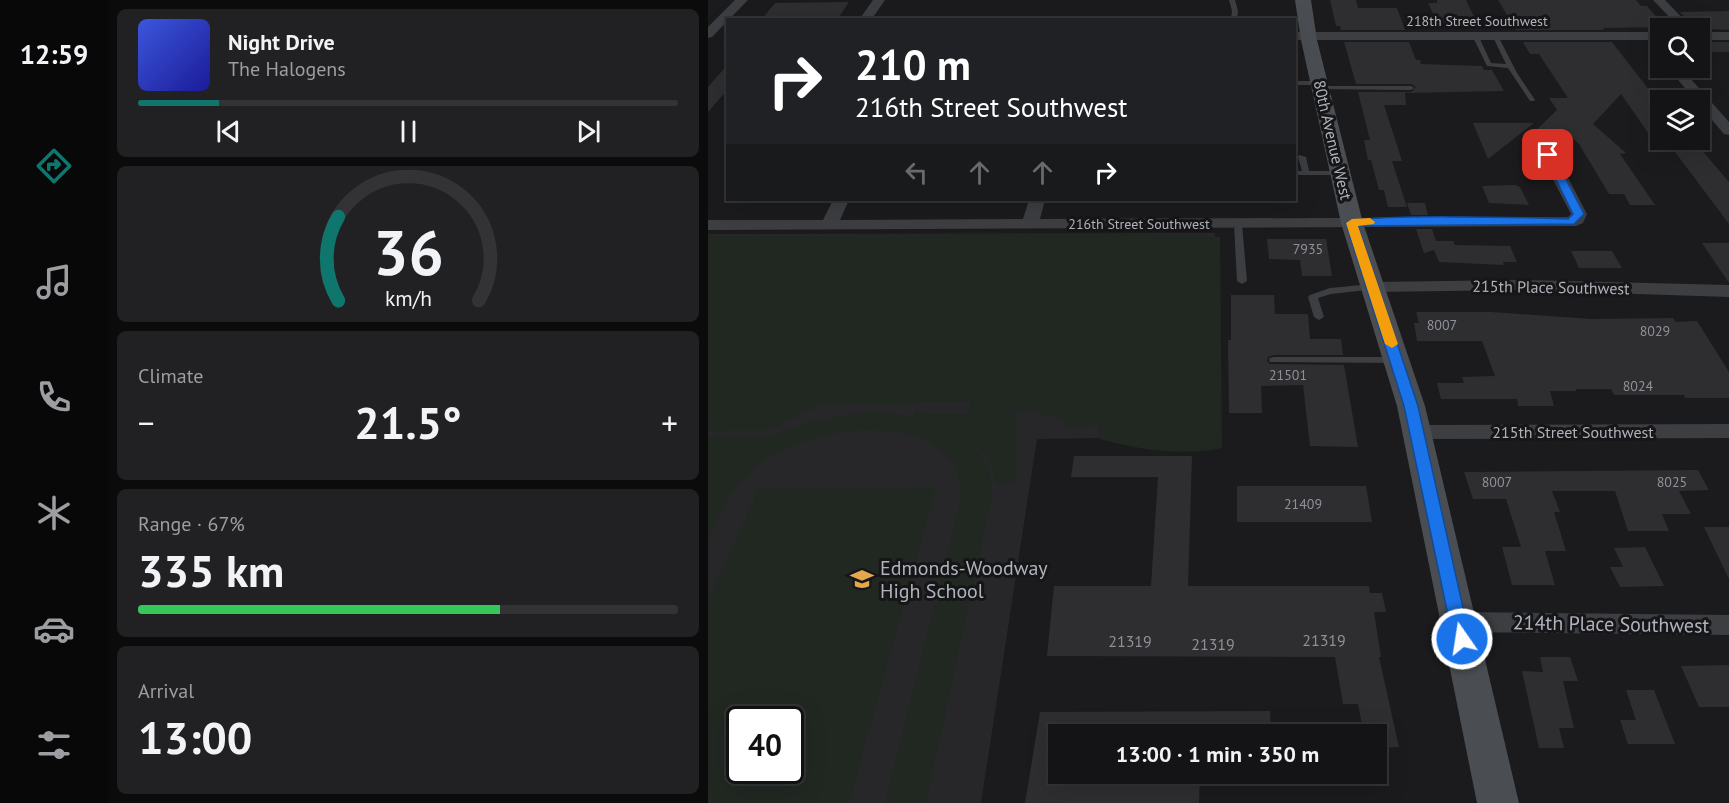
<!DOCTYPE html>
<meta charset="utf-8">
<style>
body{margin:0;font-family:"PT Sans",sans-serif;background:#212123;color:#f1f3f6;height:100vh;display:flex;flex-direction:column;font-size:22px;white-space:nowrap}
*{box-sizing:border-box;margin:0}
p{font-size:20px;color:#9d9ea1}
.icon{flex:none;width:33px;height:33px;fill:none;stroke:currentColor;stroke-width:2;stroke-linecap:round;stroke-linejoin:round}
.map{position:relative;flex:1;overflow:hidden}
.details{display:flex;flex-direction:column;gap:9px;padding:9px;background:#0b0b0c;width:600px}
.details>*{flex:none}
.hud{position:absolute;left:18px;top:18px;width:570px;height:183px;border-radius:0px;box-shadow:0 6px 24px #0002,0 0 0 2px #333335;background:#202124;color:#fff;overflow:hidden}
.tools{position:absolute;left:942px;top:18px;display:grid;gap:12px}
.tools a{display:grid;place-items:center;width:60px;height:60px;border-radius:0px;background:#141416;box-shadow:0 6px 24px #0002,0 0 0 2px #333335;font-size:30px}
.speed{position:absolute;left:18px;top:706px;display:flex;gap:12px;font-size:30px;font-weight:700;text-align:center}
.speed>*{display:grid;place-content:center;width:78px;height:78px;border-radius:50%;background:#141416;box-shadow:0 6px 24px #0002,0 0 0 2px #333335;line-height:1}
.speed .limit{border:3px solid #111;border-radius:9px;background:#fff;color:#111}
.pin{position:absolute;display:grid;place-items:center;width:51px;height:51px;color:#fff;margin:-26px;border-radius:12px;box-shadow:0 3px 9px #0006}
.me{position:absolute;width:66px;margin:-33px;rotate:347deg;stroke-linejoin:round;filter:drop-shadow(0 0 4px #0008)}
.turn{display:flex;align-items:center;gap:21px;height:126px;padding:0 30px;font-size:27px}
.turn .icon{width:78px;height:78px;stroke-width:2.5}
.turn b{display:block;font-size:42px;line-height:51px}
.lanes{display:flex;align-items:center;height:57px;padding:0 30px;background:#0003;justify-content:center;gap:30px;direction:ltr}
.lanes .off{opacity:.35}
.big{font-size:45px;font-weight:700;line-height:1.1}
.details .widget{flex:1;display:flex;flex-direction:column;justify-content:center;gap:9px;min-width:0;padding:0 21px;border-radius:9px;background:#212123}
.details .dial{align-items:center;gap:0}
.dial svg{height:156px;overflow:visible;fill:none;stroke:#333335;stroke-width:7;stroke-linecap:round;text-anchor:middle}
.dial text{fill:#f1f3f6;stroke:none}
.song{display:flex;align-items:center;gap:18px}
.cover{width:72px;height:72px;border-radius:9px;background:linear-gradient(135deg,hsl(230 70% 55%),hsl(240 70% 35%))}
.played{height:6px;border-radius:3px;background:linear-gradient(90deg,#0f766e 15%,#333335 15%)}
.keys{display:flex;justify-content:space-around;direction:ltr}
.heat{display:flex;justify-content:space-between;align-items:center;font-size:33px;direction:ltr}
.charge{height:9px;border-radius:4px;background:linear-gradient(90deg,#34c759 67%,#333335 0)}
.trip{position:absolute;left:340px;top:724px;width:339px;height:60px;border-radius:0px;background:#141416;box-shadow:0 6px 24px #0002,0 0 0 2px #333335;font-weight:700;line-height:60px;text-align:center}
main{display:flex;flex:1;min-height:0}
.dock{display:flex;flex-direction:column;width:108px;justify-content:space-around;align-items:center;background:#080809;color:#9d9ea1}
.dock .icon{width:42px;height:42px}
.dock .on{color:#0f766e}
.dock b{font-size:27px;color:#f1f3f6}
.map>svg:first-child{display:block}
.built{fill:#27272a;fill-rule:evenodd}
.green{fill:#212822;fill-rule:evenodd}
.building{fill:#2e2e31}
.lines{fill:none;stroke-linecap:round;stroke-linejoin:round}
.lane{fill:#3c3e42;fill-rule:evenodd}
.street{fill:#3c3e42;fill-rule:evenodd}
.secondary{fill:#4a4d52;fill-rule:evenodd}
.route{fill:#1a73e8;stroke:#114b97;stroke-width:1.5}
.slow{fill:#f59e0b}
.labels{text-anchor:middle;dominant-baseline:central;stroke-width:6;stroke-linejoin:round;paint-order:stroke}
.far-street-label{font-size:14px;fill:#afb3bb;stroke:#161618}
.number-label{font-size:14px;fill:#8e9198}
.street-label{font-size:16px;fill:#afb3bb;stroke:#161618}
.near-number-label{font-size:16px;fill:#8e9198}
.near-poi-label{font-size:20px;fill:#afb3bb;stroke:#161618;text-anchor:start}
.near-street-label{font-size:20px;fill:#afb3bb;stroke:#161618}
</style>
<main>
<nav class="dock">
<b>12:59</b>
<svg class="icon on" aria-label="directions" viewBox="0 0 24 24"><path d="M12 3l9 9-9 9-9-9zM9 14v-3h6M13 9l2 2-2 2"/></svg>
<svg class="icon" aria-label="music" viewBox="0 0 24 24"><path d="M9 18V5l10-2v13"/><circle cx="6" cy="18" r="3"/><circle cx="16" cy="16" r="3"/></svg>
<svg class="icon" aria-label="phone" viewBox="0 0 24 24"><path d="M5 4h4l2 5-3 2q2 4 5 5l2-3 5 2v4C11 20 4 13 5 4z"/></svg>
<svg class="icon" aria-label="climate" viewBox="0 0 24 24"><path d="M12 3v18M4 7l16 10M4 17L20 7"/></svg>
<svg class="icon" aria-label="car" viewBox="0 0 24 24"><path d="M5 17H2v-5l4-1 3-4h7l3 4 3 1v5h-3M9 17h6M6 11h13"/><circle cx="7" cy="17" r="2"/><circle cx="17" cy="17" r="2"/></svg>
<svg class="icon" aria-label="filters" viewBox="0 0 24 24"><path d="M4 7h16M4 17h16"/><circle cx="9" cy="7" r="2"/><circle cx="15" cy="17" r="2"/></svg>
</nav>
<section class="details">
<div class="widget">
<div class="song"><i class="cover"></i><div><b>Night Drive</b><p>The Halogens</p></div></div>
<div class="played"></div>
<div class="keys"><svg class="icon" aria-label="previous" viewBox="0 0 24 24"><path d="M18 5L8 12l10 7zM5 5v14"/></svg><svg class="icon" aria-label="pause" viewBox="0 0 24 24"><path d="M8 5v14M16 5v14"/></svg><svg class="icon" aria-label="next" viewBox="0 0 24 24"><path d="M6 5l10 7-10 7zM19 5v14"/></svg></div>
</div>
<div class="widget dial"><svg viewBox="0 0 100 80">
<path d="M14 69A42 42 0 1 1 86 69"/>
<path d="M14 69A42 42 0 0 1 14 26" stroke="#0f766e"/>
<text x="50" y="56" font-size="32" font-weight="700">36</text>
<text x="50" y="72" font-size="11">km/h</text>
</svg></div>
<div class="widget"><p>Climate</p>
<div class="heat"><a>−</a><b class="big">21.5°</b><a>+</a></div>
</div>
<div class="widget"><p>Range · 67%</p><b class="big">335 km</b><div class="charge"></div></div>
<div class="widget"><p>Arrival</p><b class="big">13:00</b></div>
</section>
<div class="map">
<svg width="1021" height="803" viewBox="0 0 1021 803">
<rect width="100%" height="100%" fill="#1b1b1d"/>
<path class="built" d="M507 233 511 436 329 439 273 803H0V234ZM32 720H82V771H32Z"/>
<path class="green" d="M437 234 512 237 514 448C473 456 432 450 392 439L389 425 355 429V419L323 412 272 413 307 414 308 482 288 483C283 467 278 452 264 442 279 462 286 475 283 501L218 803H177L252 502C260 431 173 423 123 434 97 439 73 450 52 464 25 483 14 510 0 538V437L65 435 95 424 144 414 168 412 208 416 206 415 208 409 214 414H261L263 402H207L206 405H113L63 430 0 431V235Z
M228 488 141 803H0V600L51 489ZM32 720H82V771H32Z"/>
<path class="building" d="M622 0H648L650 8H689L697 30H633L632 26H628Z
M729 0H758L770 25 730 24 720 3H729Z
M790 0H928L933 6H939L957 27 895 28 896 30H808Z
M141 2 129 20H53L67 3Z
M1021 11V30L986 28 972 12Z
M636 42H701L708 60H712L713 64 774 66 776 70H784L796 91 697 93 698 105H676L694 161H684L699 207H680L676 190H671L663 160H660L656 140H662L650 92H703L708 87 703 84H648Z
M815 42H904L952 104V150L913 94 885 124 918 153 912 154 947 205H922L916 194H901L871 144 864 138 846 133H825L849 110 841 98H860L831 54H822Z
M992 42H1021V52H992Z
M20 64V89L0 112V87Z
M765 123H826L780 159Z
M958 140H985L1021 182V224Z
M807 185 812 187 821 205 781 203 774 186Z
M699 203H717L720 215H703Z
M708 229H724L728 241H745L747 245 802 246 809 262H795L796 265 731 262 726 250 716 253Z
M559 239H618L624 276H594L592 260 561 259Z
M994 243H1021V283Z
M863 251H904L914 268H871Z
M523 295H566L567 314H600L602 339H633L635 355H566L560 357 559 361 562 364 636 365 650 447 602 446 595 385 553 386 554 413H521L520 340H523Z
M708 312H783L884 319 965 318 968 322 989 321 1021 372V398H977L976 395H906L903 389H868V391H842L846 406H810L809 399H733L729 383H756L754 377 787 376 774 341H709L706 323H711Z
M366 456H484L480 586H661L662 593H674L678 612H666L673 657H671L691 747 669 748V735H656L650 704H635L627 657 339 656 346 586H443L450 477H363Z
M990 470 1001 490 971 491 983 514H954L961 531H920L907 491H844L852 512H846L858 551H837L847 585H804L794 547H813L798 499H765L756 472Z
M529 486H658L664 522H529Z
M996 527H1021V579Z
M937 547 956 586 912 587 902 567H915L906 548Z
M832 657H862L870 681H855L866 728H851L856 748H831L814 671 835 672Z
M1021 665V707H991L973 666Z
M918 690H946L967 744H920L912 720H928Z
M562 711 563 735H351V774H492L491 803H317L332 712Z"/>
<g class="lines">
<path class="lane" d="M521 0H527L530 11 529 20H523L524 11Z
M767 33 770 35 783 63 798 64 784 35 789 34 809 73 827 100 826 101H822L800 68 779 66 764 35Z
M586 81H611L614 83 611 85H586Z
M612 86H703L706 88 703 90 610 89V87Z
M591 155 598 157 601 171H632L636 173 632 175H586V171H594L590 157Z
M530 221 534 224 539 281 534 284 529 281 526 224Z
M664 284 669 287 667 289 623 294 610 298 616 317 611 320 606 317 600 297 602 295 622 288Z
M566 357H689L694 360 689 363 562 362 561 360 562 358Z"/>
<path class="street" d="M27 0H40L4 37 0 38V27Z
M165 0H177L163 20H151Z
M945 0H957L984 28H972Z
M586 32H952V40H586Z
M992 32H1021V40H992Z
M960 68H973L1021 122V135L1016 134 992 106V100H987Z
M840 150 848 155 879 214 875 223 868 226 0 230V220H115L125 200H141L132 220 315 219 321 200H337L332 219 860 217 863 214 832 155Z
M812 280 1021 285V297L812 290 664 292 658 291 655 287 658 283 664 282Z
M1021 424V438L708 439 700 437 697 432 700 427 708 425Z
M750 612 1021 615V635L750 632 741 629 737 622 741 615Z"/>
<path class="secondary" d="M587 0H603L609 40 655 223 717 406 811 803H769L689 406 633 223 593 40Z"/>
</g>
<path class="route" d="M840 152 845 155 876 214 866 224 650 226 710 406 762 639 760 644 754 645 747 644 745 639 696 406 638 223C650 213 831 218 860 219L865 214 836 155Z"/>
<path class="slow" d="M662 218 667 222 666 224 650 226 690 344 684 348 677 344 638 223 644 219Z"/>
<defs>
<g id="school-bare" transform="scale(1.8)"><path d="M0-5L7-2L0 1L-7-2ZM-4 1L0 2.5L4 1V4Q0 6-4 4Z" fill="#e3a84d" stroke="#161618" stroke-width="2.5" paint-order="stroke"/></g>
</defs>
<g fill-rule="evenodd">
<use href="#school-bare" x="154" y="579"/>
</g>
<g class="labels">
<g class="far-street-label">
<text x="769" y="21">218th Street Southwest</text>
<text x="431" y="224">216th Street Southwest</text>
</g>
<g class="number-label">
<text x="600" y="249">7935</text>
<text x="734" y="325">8007</text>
<text x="947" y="331">8029</text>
<text x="580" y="375">21501</text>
<text x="930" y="386">8024</text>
<text x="789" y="482">8007</text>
<text x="964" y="482">8025</text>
<text x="595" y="504">21409</text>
</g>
<g class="street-label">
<text transform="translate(625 140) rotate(77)">80th Avenue West</text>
<text transform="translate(843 287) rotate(1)">215th Place Southwest</text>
<text x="865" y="432">215th Street Southwest</text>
</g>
<g class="near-number-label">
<text x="616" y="640">21319</text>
<text x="422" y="641">21319</text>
<text x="505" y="644">21319</text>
</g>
<g class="near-poi-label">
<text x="172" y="568">Edmonds-Woodway<tspan x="172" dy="23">High School</tspan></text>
</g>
<g class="near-street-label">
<text transform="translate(903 624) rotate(1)">214th Place Southwest</text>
</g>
</g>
</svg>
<div class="tools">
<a><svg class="icon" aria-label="search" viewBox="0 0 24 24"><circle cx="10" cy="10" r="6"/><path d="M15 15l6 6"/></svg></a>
<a><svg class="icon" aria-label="layers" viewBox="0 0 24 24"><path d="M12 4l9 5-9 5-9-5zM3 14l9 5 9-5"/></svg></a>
</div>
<div class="speed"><div class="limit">40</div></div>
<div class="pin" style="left:840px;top:155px;background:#d93025"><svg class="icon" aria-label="arrive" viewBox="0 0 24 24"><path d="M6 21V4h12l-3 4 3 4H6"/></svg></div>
<svg class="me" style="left:754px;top:639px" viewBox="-20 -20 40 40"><circle r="17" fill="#1a73e8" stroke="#fff" stroke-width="3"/><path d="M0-11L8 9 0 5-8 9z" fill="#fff"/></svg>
<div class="trip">13:00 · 1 min · 350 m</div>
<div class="hud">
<div class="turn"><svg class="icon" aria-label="right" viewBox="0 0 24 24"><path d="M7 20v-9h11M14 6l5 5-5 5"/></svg><div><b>210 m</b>216th Street Southwest</div></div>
<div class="lanes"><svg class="icon off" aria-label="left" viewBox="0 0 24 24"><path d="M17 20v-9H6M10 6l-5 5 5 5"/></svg><svg class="icon off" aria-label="ahead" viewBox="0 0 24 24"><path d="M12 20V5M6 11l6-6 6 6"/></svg><svg class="icon off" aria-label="ahead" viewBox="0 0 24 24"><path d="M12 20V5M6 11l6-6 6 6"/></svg><svg class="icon" aria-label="right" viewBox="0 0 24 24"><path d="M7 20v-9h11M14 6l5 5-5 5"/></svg></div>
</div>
</div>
</main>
